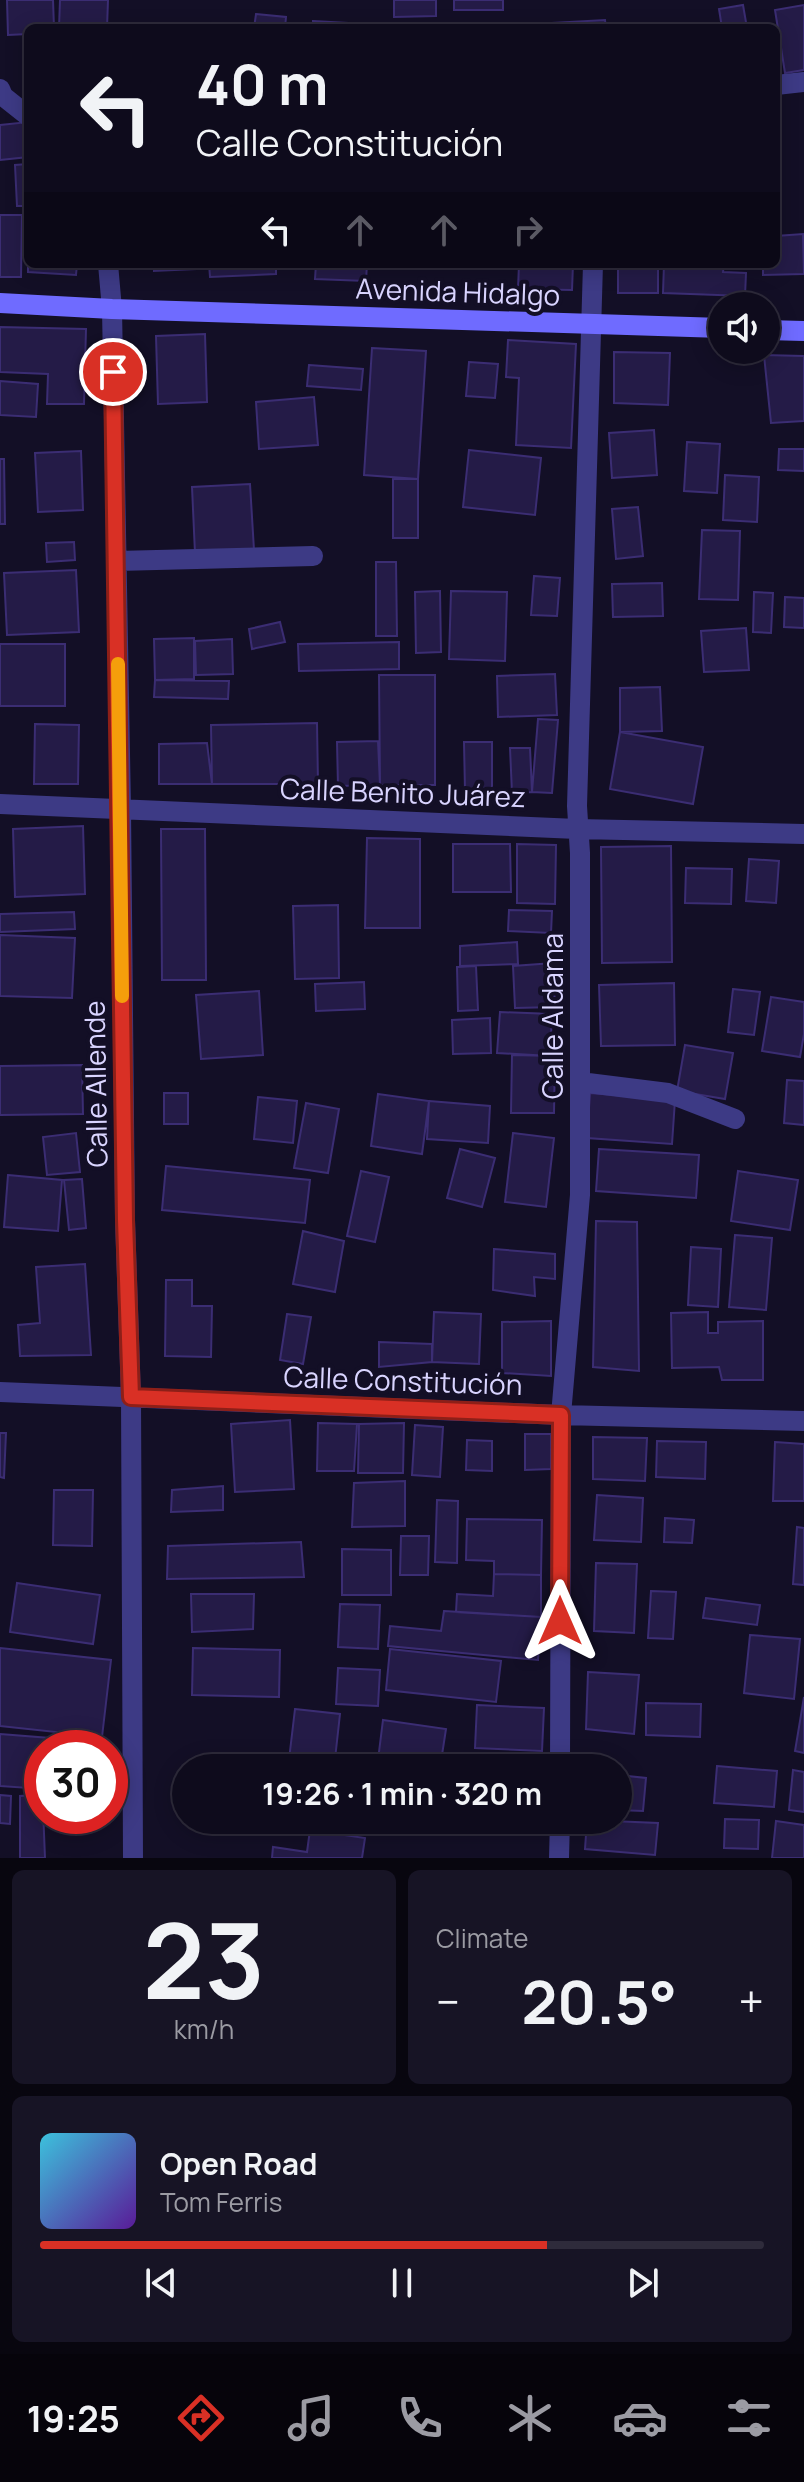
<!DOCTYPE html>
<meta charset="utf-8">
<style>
body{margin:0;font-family:Manrope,sans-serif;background:#171425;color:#f1f3f6;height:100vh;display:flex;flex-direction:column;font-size:30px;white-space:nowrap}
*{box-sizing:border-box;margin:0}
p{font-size:26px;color:#9b9ba3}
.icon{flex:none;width:44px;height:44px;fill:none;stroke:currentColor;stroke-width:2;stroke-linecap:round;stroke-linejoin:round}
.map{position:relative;height:1858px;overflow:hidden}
.side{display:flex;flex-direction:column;gap:12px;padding:12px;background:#08060f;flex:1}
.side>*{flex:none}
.banner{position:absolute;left:24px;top:24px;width:756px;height:244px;border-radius:12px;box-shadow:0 4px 20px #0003,0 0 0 2px #2e2b3b;background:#0e0b1c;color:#f1f3f6;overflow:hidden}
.buttons{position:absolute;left:708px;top:292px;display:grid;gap:16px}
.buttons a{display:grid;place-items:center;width:72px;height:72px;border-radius:50%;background:#0e0b1c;box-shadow:0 4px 20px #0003,0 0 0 2px #2e2b3b;font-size:40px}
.speed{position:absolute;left:24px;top:1730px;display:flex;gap:16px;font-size:40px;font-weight:700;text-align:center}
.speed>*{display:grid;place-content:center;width:104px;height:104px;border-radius:50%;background:#0e0b1c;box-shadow:0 4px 20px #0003,0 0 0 2px #2e2b3b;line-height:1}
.speed .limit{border:12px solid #d22;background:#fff;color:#111}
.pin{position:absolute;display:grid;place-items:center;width:68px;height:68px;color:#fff;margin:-34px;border:4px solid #fff;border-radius:50%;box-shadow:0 2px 8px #0007}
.me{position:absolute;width:88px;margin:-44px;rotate:0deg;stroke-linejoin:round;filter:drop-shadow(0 0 6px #0008)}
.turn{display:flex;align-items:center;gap:28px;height:168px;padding:0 40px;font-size:36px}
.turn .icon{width:104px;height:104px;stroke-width:2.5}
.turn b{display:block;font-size:56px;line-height:68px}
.lanes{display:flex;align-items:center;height:76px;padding:0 40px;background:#0003;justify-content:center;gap:40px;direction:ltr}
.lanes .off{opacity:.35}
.big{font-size:60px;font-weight:700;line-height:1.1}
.side .widget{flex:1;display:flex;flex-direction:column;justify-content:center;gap:12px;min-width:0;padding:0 28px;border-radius:12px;background:#171425}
.side .dial{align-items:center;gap:0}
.dial b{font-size:104px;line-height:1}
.song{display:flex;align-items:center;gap:24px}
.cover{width:96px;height:96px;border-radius:12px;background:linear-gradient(135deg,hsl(190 70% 55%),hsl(270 70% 35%))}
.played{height:8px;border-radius:4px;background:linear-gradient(90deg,#d93025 70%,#2e2b3b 70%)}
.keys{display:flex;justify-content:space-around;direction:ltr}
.heat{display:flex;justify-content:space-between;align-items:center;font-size:44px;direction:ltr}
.side .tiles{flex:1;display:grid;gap:12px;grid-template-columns:1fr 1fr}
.widget:last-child{grid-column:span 2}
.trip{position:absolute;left:172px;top:1754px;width:460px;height:80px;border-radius:40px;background:#0e0b1c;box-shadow:0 4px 20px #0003,0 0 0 2px #2e2b3b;font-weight:700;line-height:80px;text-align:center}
.dock{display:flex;height:128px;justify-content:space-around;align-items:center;background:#06040b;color:#9b9ba3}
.dock .icon{width:56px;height:56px}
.dock .selected{color:#d93025}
.dock b{font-size:36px;color:#f1f3f6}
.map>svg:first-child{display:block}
.building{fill:#241b47;stroke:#3b2d73;stroke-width:2}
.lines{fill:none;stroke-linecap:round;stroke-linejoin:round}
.street{stroke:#3d3a85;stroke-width:20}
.secondary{stroke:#6f6bff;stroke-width:20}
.route-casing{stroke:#8d1f18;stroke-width:20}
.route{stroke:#d93025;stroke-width:14}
.slow{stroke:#f59e0b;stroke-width:14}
.labels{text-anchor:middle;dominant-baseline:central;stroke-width:8;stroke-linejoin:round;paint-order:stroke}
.street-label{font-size:28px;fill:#d9d4ff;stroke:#130f26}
</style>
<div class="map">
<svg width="804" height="1858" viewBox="0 0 804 1858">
<rect width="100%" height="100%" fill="#130f26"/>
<path class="building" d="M7 0H53L54 28H28V34L8 35Z
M60 0H108L107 28H59Z
M394 0H436V16L394 17Z
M454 0H503V10H454Z
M743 5 747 28H722L719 9Z
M804 5V70L785 73 775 10Z
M256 14 286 17 285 28H254Z
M605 20 606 28H534V24Z
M313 21 348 23V28H313Z
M28 122V157L0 160V125Z
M28 164V206H17L15 165Z
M0 215H22L21 277H0Z
M803 234 804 274 763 275V264H776V236Z
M28 264H77L76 275 28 272Z
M154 264H196V269L154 271Z
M209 264H276V274L210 277Z
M316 264H367L366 281 315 279Z
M519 264H573L572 290 518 289Z
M618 264H658V293H618Z
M664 264H724L723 272 746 273 745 296 663 293Z
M0 327 86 329 84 404H47L48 374 0 372Z
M205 334 207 402 158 404 156 336Z
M508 340 576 344 571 448 516 445 519 378 506 377Z
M372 348 426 351 418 479 364 475Z
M614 352 670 353 668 405 614 403Z
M764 355 804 356V421L771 423Z
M469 362 498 364 495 398 466 396Z
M309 365 363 369 361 390 307 386Z
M0 381 38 384 36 417 0 415Z
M314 397 318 445 259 449 256 402Z
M654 430 657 475 612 478 609 433Z
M687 442 720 444 717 493 684 491Z
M779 449H804V471L778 470Z
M469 450 541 458 535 515 463 507Z
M81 451 83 510 38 512 35 453Z
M0 459H4L5 524H0Z
M725 475 759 477 757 522 723 520Z
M393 479H418V538H393Z
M250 484 254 550 195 553 192 487Z
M638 507 643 556 616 559 612 509Z
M702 530 740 531 738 600 699 599Z
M74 542 75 560 47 562 46 543Z
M376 562H396L397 636H376Z
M76 570 79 632 7 635 4 573Z
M534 576 560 578 557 616 531 615Z
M662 583 663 616 613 617 612 584Z
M440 591 441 652 416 653 415 592Z
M451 591 507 592 505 661 449 659Z
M754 592 773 593 771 633 753 632Z
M785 597 804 598V628L784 627Z
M280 622 285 642 252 649 249 629Z
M746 628 749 670 704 672 701 631Z
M194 638V679L155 680 154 639Z
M232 639 233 674 196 675 195 641Z
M399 642V669L299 671 298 644Z
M0 644H65V706H0Z
M555 674 557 715 498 717 497 676Z
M379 675H435V785H380Z
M155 680 229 681 228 699 154 697Z
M660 687 662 731 620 732V688Z
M538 719 558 720 552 793 532 792Z
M317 723 318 784H212L211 725Z
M35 724 79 725 78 784H34Z
M620 732 703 747 693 804 610 789Z
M378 741 380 785 338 786 337 742Z
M464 742H492V790L465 791Z
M207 743 212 784H159V744Z
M510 748H530L532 792 512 793Z
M338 786V796L310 798 309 788Z
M83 826 85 894 15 897 13 829Z
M161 829H205L206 980H162Z
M367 838 420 839V928H365Z
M453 844H510L511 892H453Z
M517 844 556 845 555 904 517 903Z
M671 846 672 962 602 963 601 847Z
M749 859 779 861 776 903 746 901Z
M686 868 732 869 731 904 685 903Z
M338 905 339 978 295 979 293 906Z
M509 910 552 911 551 933 508 931Z
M74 912 75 929 0 932V914Z
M0 935 75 938 72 998 0 996Z
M517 942 518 964 460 966V946Z
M553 963 555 1007 515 1008 513 966Z
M476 966 478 1010 458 1011 457 967Z
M364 982 365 1009 316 1011 315 984Z
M674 983 675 1045 601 1046 599 985Z
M733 989 760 992 754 1035 728 1032Z
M259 991 263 1055 201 1059 196 995Z
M771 997 804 1002V1034L800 1057 762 1051Z
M500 1012 552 1014 550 1056 497 1053Z
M490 1018 491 1053 453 1054 452 1020Z
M685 1045 733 1053 725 1099 677 1091Z
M512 1055 555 1056 554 1113H511Z
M82 1065 83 1114 0 1115V1066Z
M787 1080 804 1081V1125L784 1123Z
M164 1093H188V1124H164Z
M590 1093 675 1100 672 1144 587 1138Z
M378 1094 429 1101 422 1154 371 1146Z
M258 1097 297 1101 293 1143 254 1139Z
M429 1101 490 1106 488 1143 427 1139Z
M306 1103 339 1109 328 1173 294 1168Z
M76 1133 80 1172 47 1175 43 1137Z
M513 1133 554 1138 546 1207 505 1202Z
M460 1149 495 1158 482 1207 447 1198Z
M599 1149 699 1155 696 1198 596 1191Z
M166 1166 310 1180 305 1223 162 1210Z
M361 1171 389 1177 375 1242 347 1236Z
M738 1171 798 1180 790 1230 731 1221Z
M8 1175 62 1180 58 1231 4 1227Z
M82 1179 86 1228 69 1230 64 1180Z
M596 1221 637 1222 639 1371 593 1367Z
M303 1231 344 1241 335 1292 293 1284Z
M735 1235 772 1238 766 1310 729 1307Z
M691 1247 721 1249 718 1307 688 1305Z
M494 1249 555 1254V1279L534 1277 535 1296 493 1290Z
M85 1264 91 1355 20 1356 18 1325 40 1323 36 1267Z
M166 1280H192V1306H212L211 1357 165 1356Z
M434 1312 481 1314 479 1364 432 1362Z
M708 1312V1333H718V1322L763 1321V1380H722L719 1367 672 1368 671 1313Z
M287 1314 311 1317 303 1364 280 1360Z
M551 1321V1376L502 1373V1322Z
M379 1342 432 1344V1362L379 1367Z
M290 1420 294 1489 235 1492 231 1424Z
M318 1423 357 1424 354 1471H317Z
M404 1423 403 1473H358L359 1424Z
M415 1425 443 1427 440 1477 412 1475Z
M0 1433H6L4 1478 0 1477Z
M525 1434H551V1469L525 1470Z
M593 1437 647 1438 645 1481 593 1479Z
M467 1440 492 1441V1471L466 1470Z
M657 1441 706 1442 705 1479 656 1477Z
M775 1442 804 1444V1501H773Z
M405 1481V1526L352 1527 354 1483Z
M223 1486V1510L171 1512 172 1490Z
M54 1490H93L92 1546 53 1545Z
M597 1495 643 1498 641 1542 594 1540Z
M437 1500 458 1501 457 1563 435 1562Z
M665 1518 694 1520 692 1543 664 1542Z
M467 1519 542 1520 541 1575 494 1574V1561L466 1560Z
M797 1527 804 1528V1585L793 1584Z
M401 1536H429L428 1575H400Z
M301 1542 304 1577 167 1579 168 1546Z
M342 1549 391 1550V1595H342Z
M596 1563 637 1564 634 1633 594 1631Z
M494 1574 541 1575V1617L456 1612 457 1594 493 1596Z
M17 1583 100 1595 93 1644 10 1632Z
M651 1591 676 1592 673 1639 648 1638Z
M191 1594H254L253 1629 192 1632Z
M706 1598 760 1605 757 1625 703 1618Z
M340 1604 380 1605 378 1649 338 1647Z
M444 1611 541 1617 538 1660 388 1646 390 1626 441 1631Z
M750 1635 800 1639 794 1699 744 1693Z
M0 1648 111 1660 102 1737 0 1726Z
M193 1648 280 1650 279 1697 192 1695Z
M390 1649 501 1661 496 1702 386 1690Z
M338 1668 380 1670 378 1706 336 1704Z
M588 1672 639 1675 634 1734 586 1729Z
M804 1697V1753L795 1751Z
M646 1703 701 1704 700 1737 646 1735Z
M477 1705 544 1708 542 1751 475 1748Z
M295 1709 340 1714 334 1768H288Z
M383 1720 446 1729 440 1768H377Z
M0 1734 50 1738V1748H42V1758L32 1757 29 1788 0 1786Z
M717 1766 777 1771 774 1807 714 1803Z
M793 1770 804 1772V1812L789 1810Z
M618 1775 646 1778 643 1811 618 1810Z
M34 1783H42L45 1858H20V1796L34 1795Z
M0 1795 11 1796 10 1824 0 1823Z
M725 1819 759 1820 758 1849 724 1848Z
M457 1820H534L533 1835 456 1829Z
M587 1820 658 1823 655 1855 585 1849Z
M776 1821 804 1825V1858H772Z
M310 1830 365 1838 362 1858H272L273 1847 307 1852Z"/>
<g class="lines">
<path class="street" d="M776 85 804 82
M0 89 3 96 28 116
M108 264 112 309 121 809 125 1220 131 1397 133 1858
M117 561 313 556
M0 804 577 829 804 834
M580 1082 668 1093 735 1119
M0 1392 561 1415 804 1421
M560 1768 561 1415 580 1195V853L577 806 593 264
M559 1858 560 1820"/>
<path class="secondary" d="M0 303 112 309 722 328
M766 330 804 331"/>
</g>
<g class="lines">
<g class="route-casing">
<path id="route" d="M113 372 125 1220 131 1397 561 1415 560 1621"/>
</g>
<use href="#route" class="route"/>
<path class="slow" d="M118 664 122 996"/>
</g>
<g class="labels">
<g class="street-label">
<text transform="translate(458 291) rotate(2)">Avenida Hidalgo</text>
<text transform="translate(403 792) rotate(2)">Calle Benito Juárez</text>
<text transform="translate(552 1016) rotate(-90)">Calle Aldama</text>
<text transform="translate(95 1084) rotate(-91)">Calle Allende</text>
<text transform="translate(403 1380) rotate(2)">Calle Constitución</text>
</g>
</g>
</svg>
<div class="buttons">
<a><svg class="icon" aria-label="sound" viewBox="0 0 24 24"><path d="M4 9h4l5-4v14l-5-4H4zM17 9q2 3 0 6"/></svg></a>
</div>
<div class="speed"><div class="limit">30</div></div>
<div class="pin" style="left:113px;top:372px;background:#d93025"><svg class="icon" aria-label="arrive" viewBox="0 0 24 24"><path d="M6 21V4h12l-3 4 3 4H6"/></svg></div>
<svg class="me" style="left:560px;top:1621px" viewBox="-20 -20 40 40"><path d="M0-17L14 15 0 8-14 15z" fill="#d93025" stroke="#fff" stroke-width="4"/></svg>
<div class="trip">19:26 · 1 min · 320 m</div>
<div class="banner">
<div class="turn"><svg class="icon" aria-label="left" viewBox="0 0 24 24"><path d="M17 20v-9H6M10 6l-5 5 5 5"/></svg><div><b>40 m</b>Calle Constitución</div></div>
<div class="lanes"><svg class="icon" aria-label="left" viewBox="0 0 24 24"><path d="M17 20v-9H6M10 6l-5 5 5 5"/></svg><svg class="icon off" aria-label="ahead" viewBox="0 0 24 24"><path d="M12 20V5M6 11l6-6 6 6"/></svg><svg class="icon off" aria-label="ahead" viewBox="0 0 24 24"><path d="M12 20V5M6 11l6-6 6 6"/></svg><svg class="icon off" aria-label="right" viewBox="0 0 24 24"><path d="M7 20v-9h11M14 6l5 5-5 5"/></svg></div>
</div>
</div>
<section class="side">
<div class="tiles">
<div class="widget dial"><b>23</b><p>km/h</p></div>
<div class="widget"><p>Climate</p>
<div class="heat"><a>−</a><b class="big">20.5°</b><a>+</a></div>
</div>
<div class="widget">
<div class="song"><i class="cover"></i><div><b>Open Road</b><p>Tom Ferris</p></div></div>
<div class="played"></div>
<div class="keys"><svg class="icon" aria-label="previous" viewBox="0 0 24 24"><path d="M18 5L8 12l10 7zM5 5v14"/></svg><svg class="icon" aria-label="pause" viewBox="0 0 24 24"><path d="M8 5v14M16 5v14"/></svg><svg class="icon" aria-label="next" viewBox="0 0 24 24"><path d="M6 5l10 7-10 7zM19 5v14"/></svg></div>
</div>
</div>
</section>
<nav class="dock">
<b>19:25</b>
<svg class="icon selected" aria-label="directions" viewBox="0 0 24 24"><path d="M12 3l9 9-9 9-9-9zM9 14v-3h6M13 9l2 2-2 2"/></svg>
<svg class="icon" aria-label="music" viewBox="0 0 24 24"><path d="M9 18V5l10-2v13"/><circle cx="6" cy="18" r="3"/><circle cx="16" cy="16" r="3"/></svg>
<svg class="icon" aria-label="phone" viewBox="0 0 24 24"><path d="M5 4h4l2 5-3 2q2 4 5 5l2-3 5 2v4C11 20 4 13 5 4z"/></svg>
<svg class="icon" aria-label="climate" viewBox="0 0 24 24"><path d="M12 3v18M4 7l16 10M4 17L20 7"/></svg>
<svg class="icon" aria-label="car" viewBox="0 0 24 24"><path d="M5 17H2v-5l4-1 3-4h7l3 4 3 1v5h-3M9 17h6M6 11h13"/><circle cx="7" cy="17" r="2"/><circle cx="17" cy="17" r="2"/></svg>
<svg class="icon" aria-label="filters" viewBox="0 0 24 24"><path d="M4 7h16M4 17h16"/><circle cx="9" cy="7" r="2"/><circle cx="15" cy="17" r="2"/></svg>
</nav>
